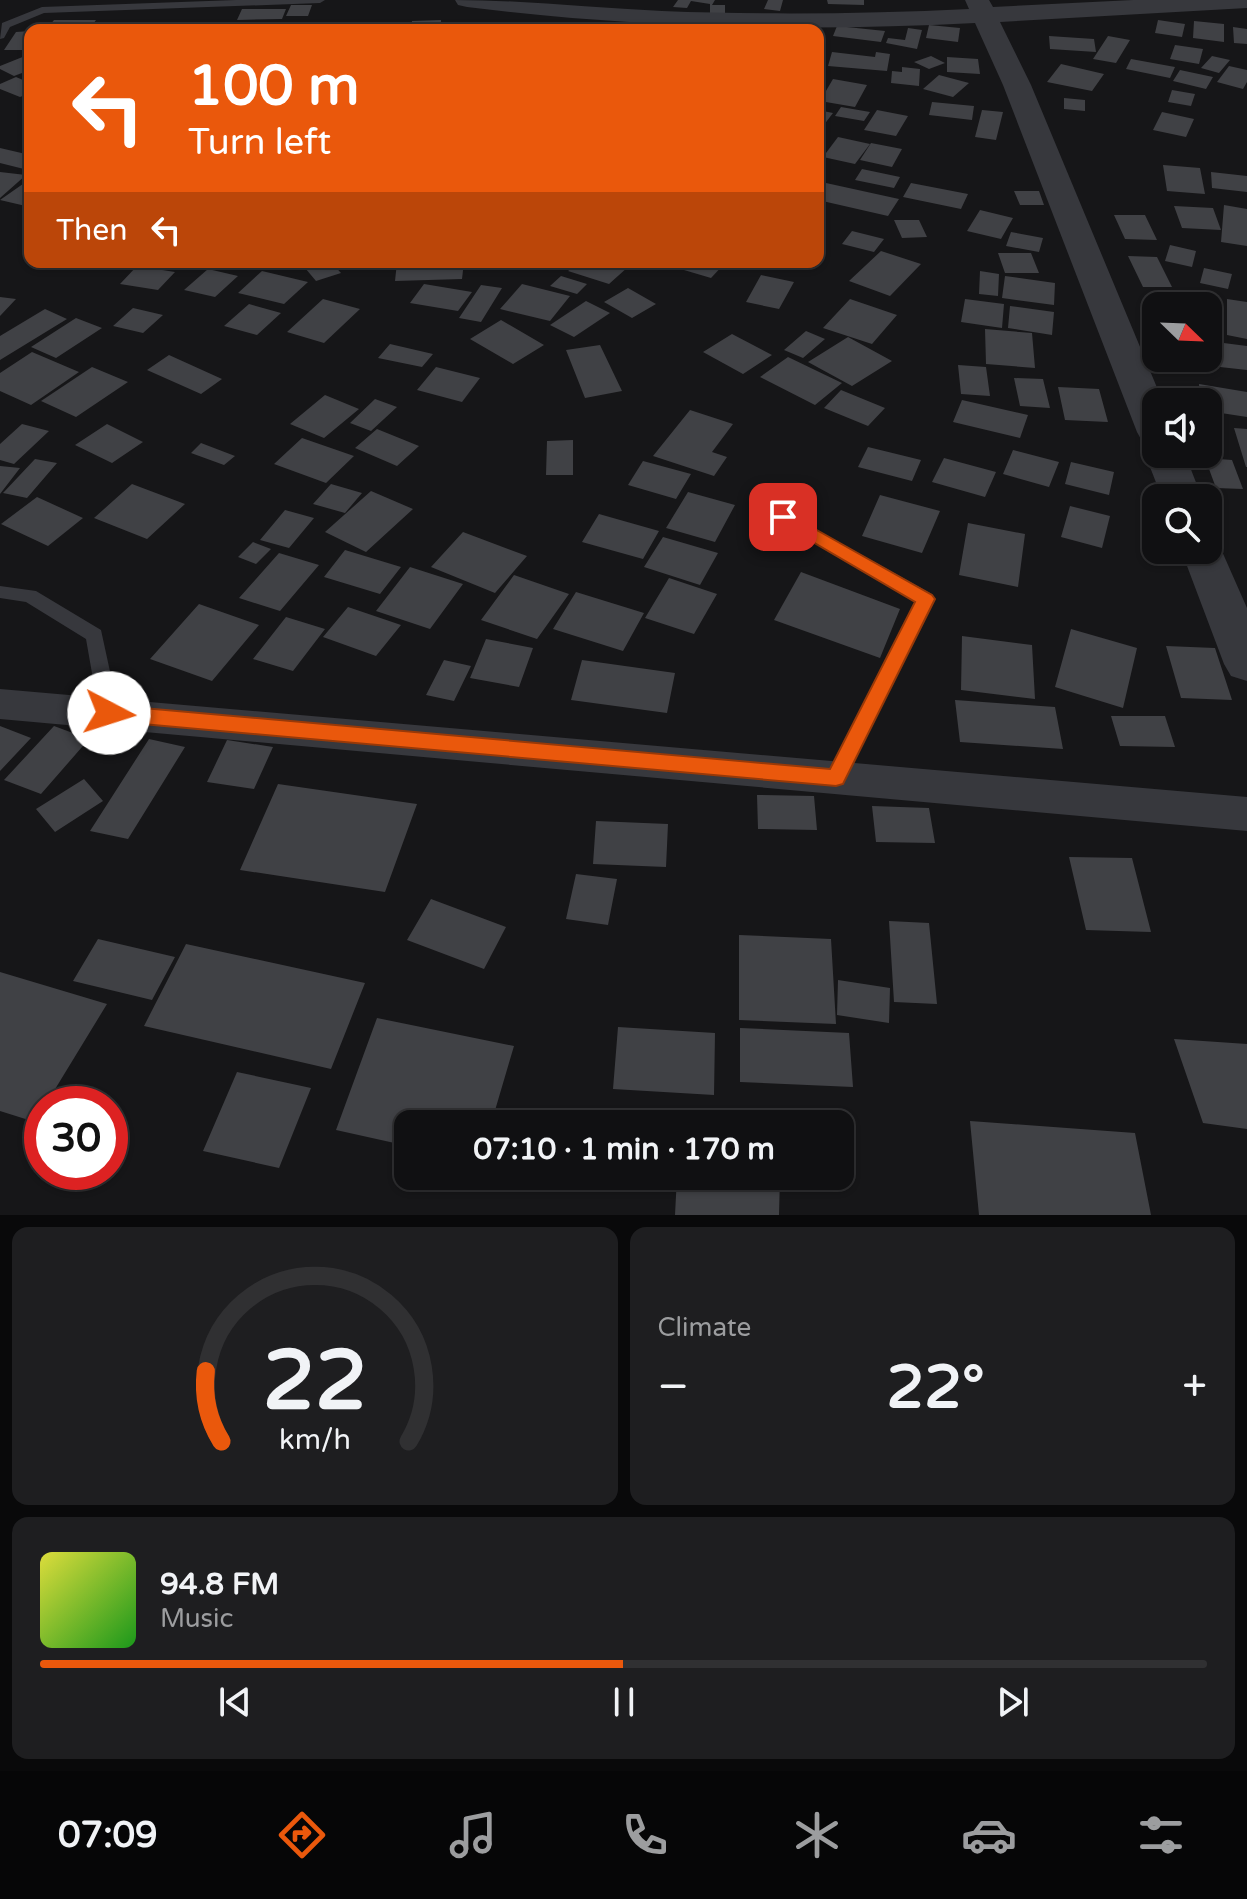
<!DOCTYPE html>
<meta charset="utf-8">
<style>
body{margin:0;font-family:"Varela Round",sans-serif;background:#1e1e20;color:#f1f3f6;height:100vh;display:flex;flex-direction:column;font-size:30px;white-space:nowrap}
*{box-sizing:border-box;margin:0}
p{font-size:26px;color:#9c9d9f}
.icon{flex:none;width:44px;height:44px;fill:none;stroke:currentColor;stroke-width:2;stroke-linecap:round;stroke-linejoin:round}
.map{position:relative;height:1215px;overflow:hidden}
.side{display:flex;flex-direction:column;gap:12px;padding:12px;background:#09090a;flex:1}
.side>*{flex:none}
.hud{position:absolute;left:24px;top:24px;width:800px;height:244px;border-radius:16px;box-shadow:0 2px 6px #0004,0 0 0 2px #303032;background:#ea580c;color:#fff;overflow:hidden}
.needle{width:52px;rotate:113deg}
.controls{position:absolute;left:1142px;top:292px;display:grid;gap:16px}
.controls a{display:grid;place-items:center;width:80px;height:80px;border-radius:16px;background:#101012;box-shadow:0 2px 6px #0004,0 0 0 2px #303032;font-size:40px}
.speed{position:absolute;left:24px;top:1086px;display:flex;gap:16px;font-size:40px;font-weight:700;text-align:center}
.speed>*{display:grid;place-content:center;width:104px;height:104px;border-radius:50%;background:#101012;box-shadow:0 2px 6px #0004,0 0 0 2px #303032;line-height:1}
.speed .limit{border:12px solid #d22;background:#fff;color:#111}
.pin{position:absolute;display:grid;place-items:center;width:68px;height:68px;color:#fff;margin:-34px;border-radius:16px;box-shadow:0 4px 12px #0006}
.me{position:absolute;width:88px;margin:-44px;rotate:95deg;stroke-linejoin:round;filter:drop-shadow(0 0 6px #0008)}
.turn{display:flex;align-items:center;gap:28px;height:168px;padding:0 32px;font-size:36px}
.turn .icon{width:104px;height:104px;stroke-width:2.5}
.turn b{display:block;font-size:56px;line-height:68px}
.then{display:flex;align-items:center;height:76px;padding:0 32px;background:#0003;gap:16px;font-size:30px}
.big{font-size:60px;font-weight:800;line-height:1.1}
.side .card{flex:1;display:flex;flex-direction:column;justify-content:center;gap:12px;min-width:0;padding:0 28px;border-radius:16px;background:#1e1e20}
.side .dial{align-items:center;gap:0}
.dial svg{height:208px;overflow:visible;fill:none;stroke:#303032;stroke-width:7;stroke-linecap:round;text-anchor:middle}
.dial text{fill:#f1f3f6;stroke:none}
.song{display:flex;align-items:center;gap:24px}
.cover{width:96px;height:96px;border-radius:12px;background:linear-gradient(135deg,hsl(60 70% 55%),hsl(120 70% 35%))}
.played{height:8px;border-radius:4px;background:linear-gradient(90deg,#ea580c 50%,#303032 50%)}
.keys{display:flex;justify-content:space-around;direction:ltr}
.heat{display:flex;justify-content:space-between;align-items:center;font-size:44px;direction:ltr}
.side .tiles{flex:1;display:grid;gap:12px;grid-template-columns:1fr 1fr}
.card:last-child{grid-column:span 2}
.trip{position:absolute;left:394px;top:1110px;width:460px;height:80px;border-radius:16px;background:#101012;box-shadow:0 2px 6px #0004,0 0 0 2px #303032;font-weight:800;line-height:80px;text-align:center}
.dock{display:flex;height:128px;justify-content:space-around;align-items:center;background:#060607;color:#9c9d9f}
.dock .icon{width:56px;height:56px}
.dock .on{color:#ea580c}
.dock b{font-size:36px;color:#f1f3f6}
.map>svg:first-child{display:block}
.building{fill:#404145}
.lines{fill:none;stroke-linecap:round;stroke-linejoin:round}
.service{fill:#37383d;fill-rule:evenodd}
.minor{fill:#37383d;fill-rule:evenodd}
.tertiary{fill:#37383d;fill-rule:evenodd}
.route{fill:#ea580c;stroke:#983908;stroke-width:2}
</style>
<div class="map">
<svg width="1247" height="1215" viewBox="0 0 1247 1215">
<rect width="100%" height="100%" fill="#161618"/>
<path class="building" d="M678 0H715L712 5H725V14H710V4L691 1 687 8 673 7Z
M768 0H783L780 11 764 9Z
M827 0H864V5L828 4Z
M291 5H312L308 16H286Z
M242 9H286L282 19 237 20Z
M54 20H96L89 30H46Z
M441 20V30H411L412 21Z
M1158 20 1185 24 1182 37 1155 33Z
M1194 21 1224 24V42L1193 38Z
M929 25 960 28 958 42 926 38Z
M837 26 885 31 881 42 833 36Z
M1233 27 1247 29V44L1234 43Z
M908 28 922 30 917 49 886 43 888 38 905 40Z
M30 31V50H4L16 32Z
M1049 36 1094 39 1096 52 1050 49Z
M1108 36 1130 40 1116 63 1093 59Z
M1175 45 1203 49 1199 64 1170 59Z
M832 52 875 57 876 52 890 54 887 71 828 66Z
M30 54V70L14 76 0 69V66Z
M931 56 945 63 929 69 914 62Z
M1212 56 1230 60 1219 73 1201 68Z
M947 57 978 59 980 74 947 72Z
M1131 59 1175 67 1170 78 1126 69Z
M1061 64 1104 74 1092 91 1047 82Z
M1229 66 1247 70V82L1243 89 1217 82Z
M902 67 920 69 919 86 891 83 892 71 902 72Z
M1180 70 1213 77 1206 89 1173 81Z
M939 75 969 83 953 97 923 89Z
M16 77 30 83V93L20 97 0 89V84Z
M833 79 867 85 855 107 820 101Z
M1172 90 1195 94 1191 106 1168 102Z
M1064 98 1085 100V111L1064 109Z
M932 102 974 106 972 120 929 115Z
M841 107 870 112 864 121 835 116Z
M818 110 833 113 820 130 818 129Z
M877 110 908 116 896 136 864 130Z
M982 110 1003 112 996 140 975 137Z
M1162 112 1194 119 1186 137 1153 130Z
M838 137 870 144 855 164 823 157Z
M871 143 902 149 892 167 860 160Z
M0 148 30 155V165L24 169 0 163Z
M1163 165 1200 168 1205 194 1167 191Z
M862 169 900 177 894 188 855 180Z
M0 172 26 175 0 198Z
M1211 172 1247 176V192L1212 188Z
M30 179V207L0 200Z
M826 183 899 199 888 216 818 200V194Z
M911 183 968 194 961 209 903 197Z
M1014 191H1039L1044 205H1020Z
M1224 205 1247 209V246L1221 242Z
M1174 206 1213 208 1221 230 1182 228Z
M980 210 1013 218 1001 239 967 231Z
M1114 215H1145L1157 240 1125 239Z
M894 220H919L927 237 902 238Z
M852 231 884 239 874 252 842 244Z
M1011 232 1043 238 1039 252 1006 246Z
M1170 245 1196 251 1192 267 1165 261Z
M881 251 921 264 890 296 849 281Z
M998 253H1031L1039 273H1005Z
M1128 256 1157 257 1172 287H1143Z
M300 262H331L341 273 316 281Z
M397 262H464L462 279 395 281Z
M579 262H611L628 267 609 284 568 271Z
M671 262H726L711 278 667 265Z
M137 266 175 272 158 290 120 284Z
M1204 268 1232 274 1228 289 1200 283Z
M208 269 238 276 215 297 184 290Z
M262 271 308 282 284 304 238 293Z
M980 271 999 274 998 296 979 294Z
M761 275 794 282 779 309 746 302Z
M561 276 587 284 577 294 550 286Z
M1005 276 1055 283 1054 305 1002 298Z
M424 284 472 292 458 311 410 303Z
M522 284 570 296 550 321 500 309Z
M481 285 502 288 481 322 459 318Z
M628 288 656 304 632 318 604 302Z
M0 297 16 299 0 316Z
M323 299 360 309 324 343 287 332Z
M850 299 897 315 872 344 823 328Z
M965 299 1004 304 1002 328 961 322Z
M1227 299 1247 302V339L1227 335Z
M586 301 610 313 574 337 550 325Z
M1188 302H1212L1223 320H1208V306H1190Z
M249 304 281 313 257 335 224 326Z
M1010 306 1054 312 1052 335 1008 328Z
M133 308 163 315 143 333 113 326Z
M45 309 67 319 0 360V336Z
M76 318 102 328 56 358 31 347Z
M501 320 544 345 513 364 470 339Z
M985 329 1032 333 1035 368 986 364Z
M806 331 825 339 803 358 784 350Z
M732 334 772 355 743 374 703 352Z
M848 337 892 361 852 386 808 362Z
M1208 341 1247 346V370L1202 365V358H1208Z
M390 344 433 354 422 367 378 358Z
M600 345 622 391 585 398 566 350Z
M32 352 79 372 31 405 0 391V373Z
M169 355 222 379 201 394 147 370Z
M788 357 842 383 815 405 760 377Z
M958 365 986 367 990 396 961 394Z
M92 367 128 382 76 417 41 401Z
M436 367 480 378 462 402 417 390Z
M1014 378 1043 379 1050 408 1020 406Z
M1199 384 1247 392V417L1208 411V402H1200Z
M1058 387 1099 389 1108 422 1065 420Z
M841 390 885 408 868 426 824 408Z
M325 395 359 409 324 438 290 424Z
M375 399 397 407 371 431 350 423Z
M962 400 1028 415 1020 438 953 422Z
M690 410 733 424 712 452 727 457 714 476 653 456Z
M22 424 49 431 14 464 0 460V444Z
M107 424 143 442 112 463 75 445Z
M1234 428 1247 429V467H1246Z
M377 429 419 446 397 466 355 448Z
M302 438 354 456 326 483 274 464Z
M573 440V475H546L547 441Z
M201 443 235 456 224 465 191 453Z
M868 447 921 460 912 481 858 467Z
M1013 450 1059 462 1049 487 1003 474Z
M944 458 996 472 985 497 932 482Z
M1205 458 1232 460 1243 489 1216 488Z
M35 459 57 463 27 498 3 493Z
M643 461 691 474 676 499 628 485Z
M1071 462 1114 472 1109 495 1065 484Z
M0 466 20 468 0 494Z
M132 484 185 504 147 539 94 518Z
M331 484 362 493 345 513 313 504Z
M371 491 413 509 366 552 325 532Z
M688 492 735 505 715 542 666 528Z
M880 495 940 511 922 553 862 536Z
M37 497 83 518 48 546 1 524Z
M1070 506 1110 516 1102 548 1061 537Z
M285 510 314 518 289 548 260 540Z
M599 514 659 531 643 559 582 542Z
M968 523 1025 534 1018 587 959 575Z
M463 532 527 556 495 593 431 567Z
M663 537 718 553 700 585 644 567Z
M253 542 271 549 256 564 238 557Z
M345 550 401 567 380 594 324 577Z
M279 553 319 565 280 611 239 598Z
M410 567 463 584 430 629 376 611Z
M801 572 900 609 880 658 774 620Z
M514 575 569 594 537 639 481 620Z
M669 578 717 594 694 634 645 618Z
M576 592 644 613 623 651 553 629Z
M199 604 259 625 212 681 150 659Z
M348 607 401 625 376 656 323 637Z
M286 617 325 629 293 671 253 659Z
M1071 629 1137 648 1123 708 1055 687Z
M962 636 1032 645 1035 699 961 690Z
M486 639 533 648 519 687 470 678Z
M1166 646 1215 648 1232 700 1181 698Z
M444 660 471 666 454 701 426 695Z
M582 660 675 673 667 713 571 700Z
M955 700 1055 707 1063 749 960 742Z
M1111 716H1165L1175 747 1120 746Z
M0 726 31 738 0 771Z
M54 726 89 739 41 794 4 780Z
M149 739 185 747 128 839 90 831Z
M227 740 273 747 254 789 207 782Z
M84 779 103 801 55 832 36 809Z
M278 784 417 804 385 892 240 870Z
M757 795 814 796 817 830 758 829Z
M872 806 929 808 935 843 876 842Z
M596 821 668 824 666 867 593 864Z
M1069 857 1132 858 1151 932 1086 930Z
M576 874 617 879 608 925 566 919Z
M431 899 506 927 484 969 407 940Z
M889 921 929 923 937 1004 894 1002Z
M739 935 831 939 836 1024 739 1020Z
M98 939 175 957 152 1000 73 981Z
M186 944 365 983 331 1069 144 1026Z
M0 972 107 1004 46 1104H42L35 1122 0 1111Z
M838 980 890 988 889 1023 837 1015Z
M377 1018 514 1046 491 1124H408V1146L336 1130Z
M618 1027 715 1033 714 1095 613 1089Z
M740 1028 849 1033 853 1087 740 1082Z
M1174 1039 1247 1044V1129L1203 1123Z
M237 1072 311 1088 279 1168 203 1151Z
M681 1115 770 1122V1124H681Z
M970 1121 1135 1133 1151 1215H979Z
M677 1176H780L779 1215H675Z"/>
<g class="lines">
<path class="service" d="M236 0H325L320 3 44 13 10 27 4 38 0 39 2 23 42 7Z
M783 511 932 594 935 599 843 784 836 786 829 784 826 778 916 601 777 521 775 517Z
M0 586 36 591 101 630 119 713 116 718H102L99 713 86 639 26 602 0 598Z"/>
<path class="minor" d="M0 689 1247 797V831L0 719Z"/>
<path class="tertiary" d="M455 0C524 0 593 8 662 11 764 15 867 14 969 9L965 0H989L993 7 1133 0H1247V8L1000 22 1031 85 1163 402H1156V454H1185L1202 498H1162L1145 454 1156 444 1142 441 1137 432 1003 85 975 23C805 32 636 28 467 7L458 5Z
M1208 537 1217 540 1247 608V681L1231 676 1224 664 1181 550H1208Z"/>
</g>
<path class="route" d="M783 511 932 595 935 599 843 784 836 786 109 721 102 718 99 713 102 708 109 705 830 769 915 602 777 521 775 517Z"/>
</svg>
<div class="controls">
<a><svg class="needle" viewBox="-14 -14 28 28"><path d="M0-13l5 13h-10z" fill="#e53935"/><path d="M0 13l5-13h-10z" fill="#9c9d9f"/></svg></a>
<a><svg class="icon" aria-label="sound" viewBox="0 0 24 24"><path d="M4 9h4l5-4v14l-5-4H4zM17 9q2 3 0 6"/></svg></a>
<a><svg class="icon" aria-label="search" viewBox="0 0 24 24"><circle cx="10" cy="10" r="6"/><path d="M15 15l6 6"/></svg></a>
</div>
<div class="speed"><div class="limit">30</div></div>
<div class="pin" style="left:783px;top:517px;background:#d93025"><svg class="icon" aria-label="arrive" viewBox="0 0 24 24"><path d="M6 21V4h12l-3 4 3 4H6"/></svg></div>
<svg class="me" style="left:109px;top:713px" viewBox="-20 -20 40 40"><circle r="19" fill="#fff"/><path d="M0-13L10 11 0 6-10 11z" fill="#ea580c"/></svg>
<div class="trip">07:10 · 1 min · 170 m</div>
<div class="hud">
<div class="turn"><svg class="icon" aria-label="left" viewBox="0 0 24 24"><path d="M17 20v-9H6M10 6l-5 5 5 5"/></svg><div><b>100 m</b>Turn left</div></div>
<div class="then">Then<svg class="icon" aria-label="left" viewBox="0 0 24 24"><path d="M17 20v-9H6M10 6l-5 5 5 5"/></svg></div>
</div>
</div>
<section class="side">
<div class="tiles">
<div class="card dial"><svg viewBox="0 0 100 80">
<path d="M14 69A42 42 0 1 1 86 69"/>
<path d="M14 69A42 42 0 0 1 8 42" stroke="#ea580c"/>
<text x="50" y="56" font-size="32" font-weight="700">22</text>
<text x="50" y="72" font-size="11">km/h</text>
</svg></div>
<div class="card"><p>Climate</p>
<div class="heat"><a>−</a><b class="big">22°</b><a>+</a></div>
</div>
<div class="card">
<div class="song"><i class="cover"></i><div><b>94.8 FM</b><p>Music</p></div></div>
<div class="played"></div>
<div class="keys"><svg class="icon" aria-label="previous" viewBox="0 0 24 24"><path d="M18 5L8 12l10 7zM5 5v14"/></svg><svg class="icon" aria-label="pause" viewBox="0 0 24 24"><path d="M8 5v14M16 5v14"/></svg><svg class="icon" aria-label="next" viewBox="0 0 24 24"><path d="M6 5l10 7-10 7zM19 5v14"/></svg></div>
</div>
</div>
</section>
<nav class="dock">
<b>07:09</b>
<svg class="icon on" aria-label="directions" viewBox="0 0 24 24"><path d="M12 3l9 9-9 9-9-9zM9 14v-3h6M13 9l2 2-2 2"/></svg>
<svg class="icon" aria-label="music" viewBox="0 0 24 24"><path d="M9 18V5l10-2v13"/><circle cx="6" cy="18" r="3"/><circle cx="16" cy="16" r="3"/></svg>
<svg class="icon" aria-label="phone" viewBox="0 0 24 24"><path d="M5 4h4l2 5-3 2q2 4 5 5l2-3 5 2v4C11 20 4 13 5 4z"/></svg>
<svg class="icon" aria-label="climate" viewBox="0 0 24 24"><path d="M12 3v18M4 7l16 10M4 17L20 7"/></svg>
<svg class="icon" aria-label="car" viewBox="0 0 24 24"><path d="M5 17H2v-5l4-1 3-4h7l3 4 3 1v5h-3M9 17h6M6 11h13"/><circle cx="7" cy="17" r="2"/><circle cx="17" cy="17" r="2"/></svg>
<svg class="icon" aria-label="filters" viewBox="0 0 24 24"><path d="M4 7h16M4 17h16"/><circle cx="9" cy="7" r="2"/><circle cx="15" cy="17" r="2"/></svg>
</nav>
